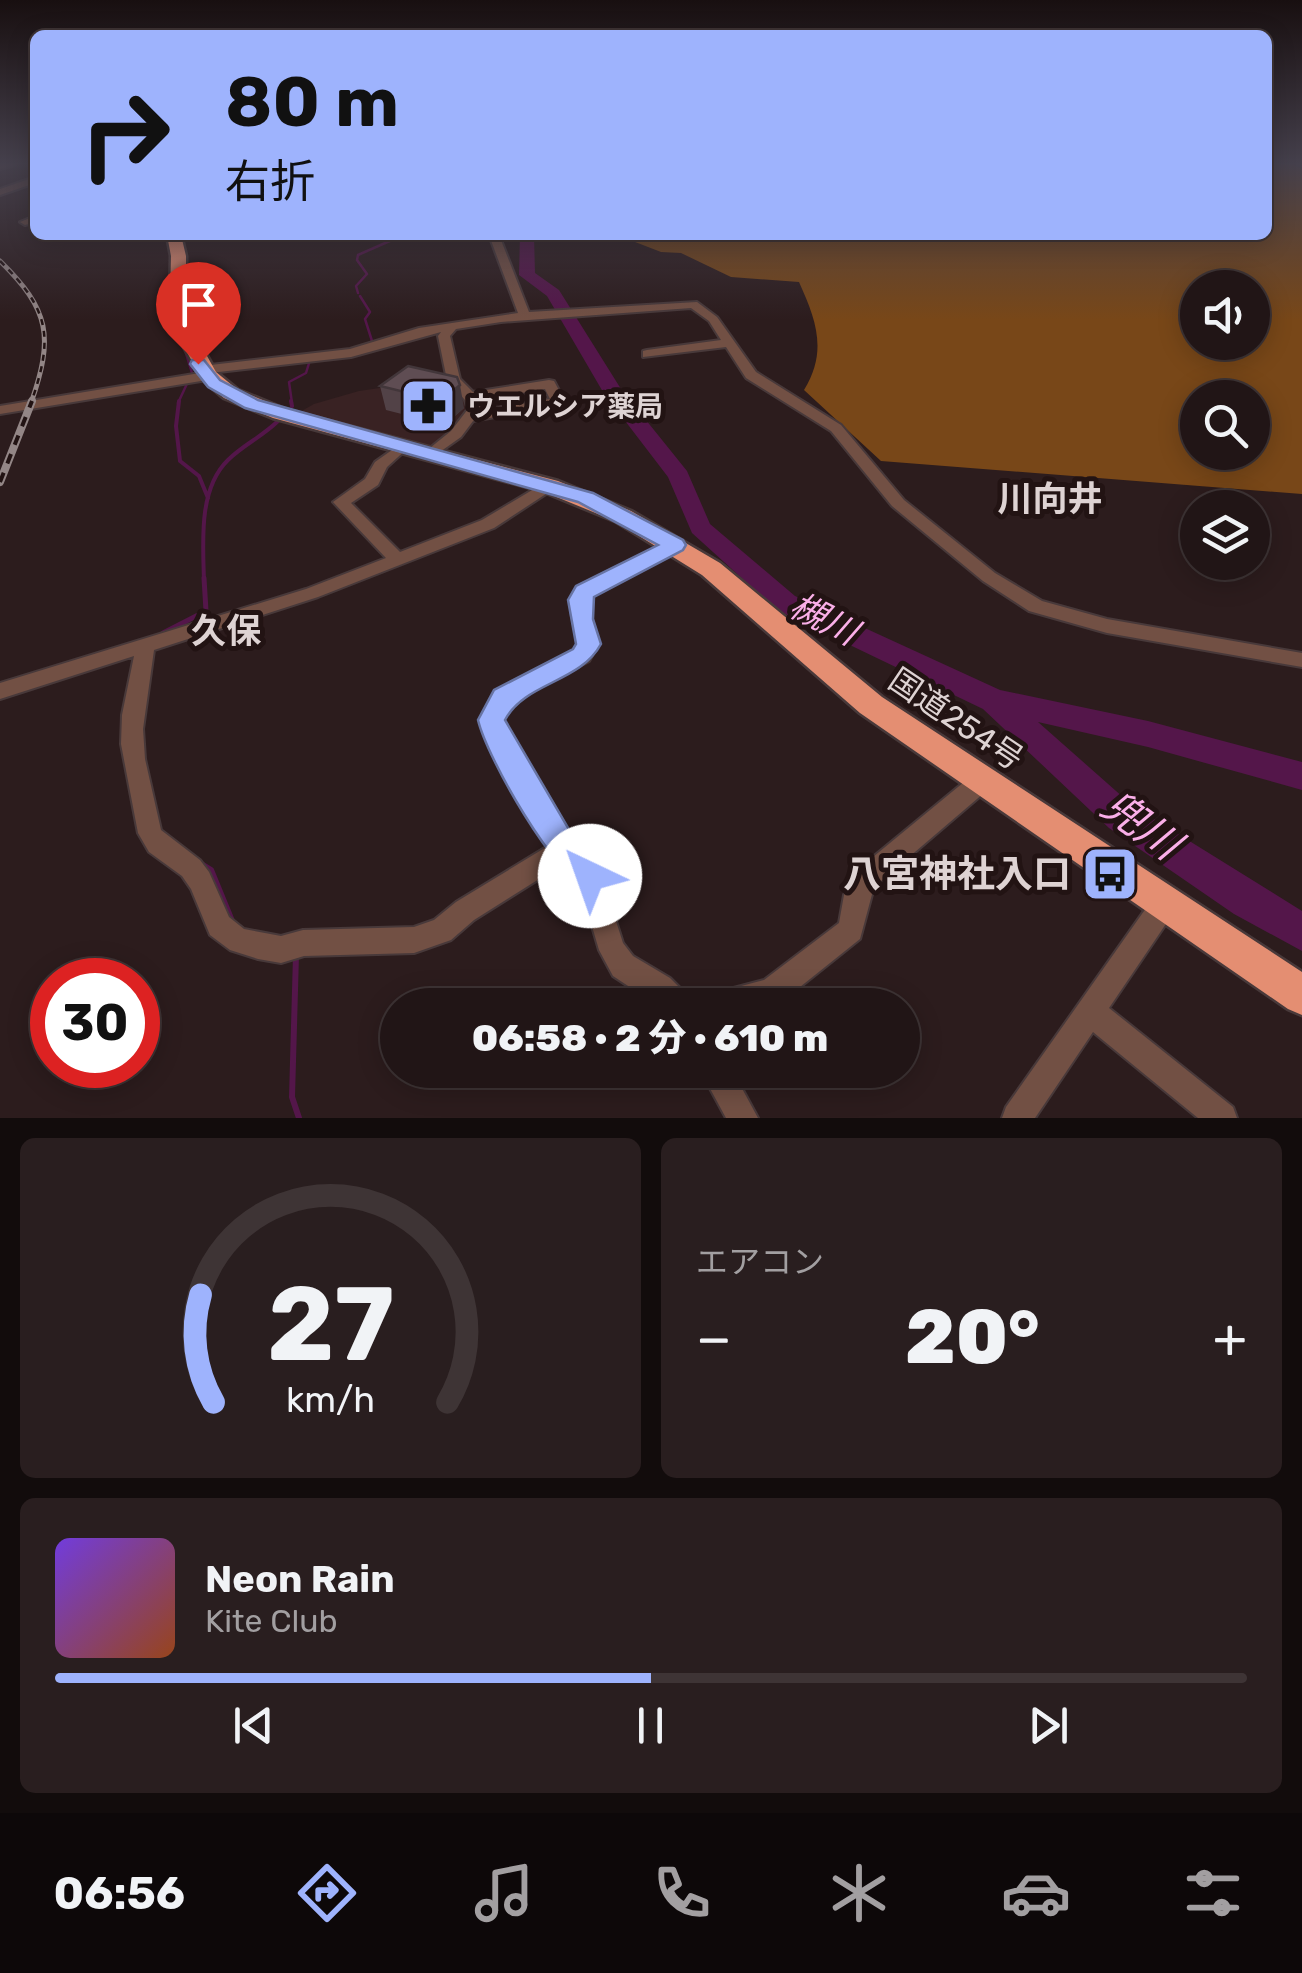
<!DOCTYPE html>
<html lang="ja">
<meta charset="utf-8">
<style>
body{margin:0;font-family:Rubik,"Noto Sans JP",sans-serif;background:#291e1f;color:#f1f3f6;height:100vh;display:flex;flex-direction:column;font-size:38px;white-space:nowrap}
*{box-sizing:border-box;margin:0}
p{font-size:32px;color:#a29fa1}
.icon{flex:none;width:55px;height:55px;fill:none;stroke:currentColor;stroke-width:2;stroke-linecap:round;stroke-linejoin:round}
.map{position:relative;height:1118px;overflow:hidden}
.sheet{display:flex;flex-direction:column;gap:20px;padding:20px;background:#120c0c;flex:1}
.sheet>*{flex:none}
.guide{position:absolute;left:30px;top:30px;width:1242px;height:210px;border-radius:15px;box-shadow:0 5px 25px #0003,0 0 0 2px #3e3435;background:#9eb3fd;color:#111;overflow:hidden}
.buttons{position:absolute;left:1180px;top:270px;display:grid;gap:20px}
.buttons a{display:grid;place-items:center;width:90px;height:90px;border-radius:50%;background:#211516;box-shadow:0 5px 25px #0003,0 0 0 2px #3e3435;font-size:50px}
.speed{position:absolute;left:30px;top:958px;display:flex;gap:20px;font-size:50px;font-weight:700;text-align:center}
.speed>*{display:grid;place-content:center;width:130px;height:130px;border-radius:50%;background:#211516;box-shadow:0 5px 25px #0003,0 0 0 2px #3e3435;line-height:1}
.speed .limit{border:15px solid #d22;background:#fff;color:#111}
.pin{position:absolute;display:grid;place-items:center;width:85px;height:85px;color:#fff;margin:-102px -42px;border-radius:50% 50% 50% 0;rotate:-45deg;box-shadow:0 0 10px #0007}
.pin .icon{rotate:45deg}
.me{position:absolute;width:110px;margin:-55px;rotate:318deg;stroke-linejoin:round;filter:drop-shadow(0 0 8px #0008)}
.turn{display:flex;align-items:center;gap:35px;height:210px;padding:0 30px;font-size:45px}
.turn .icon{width:130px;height:130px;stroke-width:2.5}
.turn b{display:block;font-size:70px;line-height:85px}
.big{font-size:75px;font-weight:800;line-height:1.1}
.sheet .tile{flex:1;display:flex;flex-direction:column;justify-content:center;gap:15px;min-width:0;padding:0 35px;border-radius:15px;background:#291e1f}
.sheet .dial{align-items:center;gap:0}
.dial svg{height:260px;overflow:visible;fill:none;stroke:#3e3435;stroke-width:7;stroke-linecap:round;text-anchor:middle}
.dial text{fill:#f1f3f6;stroke:none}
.song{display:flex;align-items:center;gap:30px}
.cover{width:120px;height:120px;border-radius:15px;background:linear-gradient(135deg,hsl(260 70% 55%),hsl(20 70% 35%))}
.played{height:10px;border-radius:5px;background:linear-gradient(90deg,#9eb3fd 50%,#3e3435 50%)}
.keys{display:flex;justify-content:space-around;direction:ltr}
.heat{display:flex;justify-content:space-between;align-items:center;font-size:55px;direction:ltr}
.sheet .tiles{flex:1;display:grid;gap:20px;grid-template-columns:1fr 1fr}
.tile:last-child{grid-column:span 2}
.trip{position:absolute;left:380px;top:988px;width:540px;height:100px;border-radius:50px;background:#211516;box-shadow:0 5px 25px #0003,0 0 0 2px #3e3435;font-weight:800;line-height:100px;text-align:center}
.tabs{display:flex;height:160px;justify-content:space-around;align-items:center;background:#0d0809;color:#a29fa1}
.tabs .icon{width:70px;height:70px}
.tabs .current{color:#9eb3fd}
.tabs b{font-size:45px;color:#f1f3f6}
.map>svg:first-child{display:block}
.built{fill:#392223}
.forest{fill:#784718;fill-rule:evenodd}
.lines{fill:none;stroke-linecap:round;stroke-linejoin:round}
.stream-far3{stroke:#54164a;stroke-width:2.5}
.stream-far2{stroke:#54164a;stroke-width:4}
.stream-far1{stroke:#54164a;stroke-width:5}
.stream{stroke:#54164a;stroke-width:6}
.river{fill:#54164a;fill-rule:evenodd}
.minor-casing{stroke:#48393a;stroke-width:4}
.highway-casing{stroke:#48393a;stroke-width:5}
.minor{fill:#725044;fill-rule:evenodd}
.highway{fill:#e48e72;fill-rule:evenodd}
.rail-far1-casing{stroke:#938686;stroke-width:5}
.rail-casing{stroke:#938686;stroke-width:8}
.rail-far1{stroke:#221313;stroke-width:2.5;stroke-dasharray:6;stroke-linecap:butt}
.rail{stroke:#221313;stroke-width:4;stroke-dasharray:10;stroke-linecap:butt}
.wall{fill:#524247}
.shaded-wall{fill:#42363a}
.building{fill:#5f4d53;stroke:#42363a;stroke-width:2.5}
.route{fill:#9eb3fd;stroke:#6774a4;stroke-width:2.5}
.labels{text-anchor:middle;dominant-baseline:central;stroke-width:10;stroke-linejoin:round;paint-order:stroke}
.far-poi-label{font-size:28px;font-weight:bold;fill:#ded3d3;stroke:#221313;text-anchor:start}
.street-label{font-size:32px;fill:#ded3d3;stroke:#221313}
.neighbourhood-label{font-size:35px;font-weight:bold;fill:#ded3d3;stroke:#221313}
.water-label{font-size:35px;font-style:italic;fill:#faafe8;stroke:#221313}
.near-poi-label{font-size:38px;font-weight:bold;fill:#ded3d3;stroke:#221313;text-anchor:end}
.near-water-label{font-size:42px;font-style:italic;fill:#faafe8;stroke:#221313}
</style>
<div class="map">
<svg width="1302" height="1118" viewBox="0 0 1302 1118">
<rect width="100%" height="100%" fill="#2c1c1d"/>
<path class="built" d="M448 378 471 402 467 414 431 447 298 413 314 404 359 391Z"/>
<path class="forest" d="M1268 163H1302V494L881 461 804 390C828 351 816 320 799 282L731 277 681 253 661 252 617 235H1268ZM1198 288H1252V342H1198ZM1198 398H1252V452H1198Z"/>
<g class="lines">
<path class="stream-far3" d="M358 293 356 286 367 274 357 260 358 255 392 240V235
M360 296 370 312 365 319 372 341 366 345
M178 403 192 373 184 347
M292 403 289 382 306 373 310 360"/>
<path class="stream-far2" d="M179 401 176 426 180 461 199 476 208 498
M291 401 292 406
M204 581C203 543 198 489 228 460 243 445 263 436 278 421"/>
<path class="stream-far1" d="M163 633 206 611 204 578"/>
<path class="stream" d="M203 865 211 870 232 921
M296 955 292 1097 299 1118"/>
<path class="river" d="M520 235H534L535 273 559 290 621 389 687 471 710 524 795 596 1000 690 1148 721 1302 762V790L1148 747 1038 722 1133 806 1302 911V951L1234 914 1109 828 983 709 777 610 692 533 668 477 603 392 547 296 519 275Z"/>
<g class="minor-casing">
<path id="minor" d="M16 163 15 165 0 169V164Z
M1295 163H1302V167Z
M35 177V183L0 195V189Z
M35 216V222L25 225 20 222Z
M489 235H499L529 312 697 302 717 317 756 372 841 425 904 500 995 573 1042 601 1107 619 1302 653V667L1107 633 1029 611 983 581 892 506 831 431 746 378 726 347 643 357V351L647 350 721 340 709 321 691 308 501 322 456 329 450 336 460 379 473 392 549 380 554 381 562 396 572 400 565 404 473 421 461 437 430 459 425 458 423 455 425 452 451 431 468 409 465 400 447 380 438 336 441 332 351 357 210 373 214 376 207 380 0 414V406L200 373 196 370 202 366 350 349 419 328 518 313ZM545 389 550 399 480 411 479 400Z
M402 443 409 447 387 467 378 485 351 503 400 552 482 520 544 483 550 481 558 486 494 528 318 597 154 650 143 729 145 759 161 830 200 860 209 872 229 917 244 929 281 936 303 930 414 927 434 920 456 902 548 846 485 735 481 721 496 692 575 651 578 645 571 611 578 588 669 541H681L684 545 681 549 592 596 591 618 598 645 589 661 511 703 503 721 506 733 569 835 599 868 623 943 633 956 670 978 687 995 691 1005H657L613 976 599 950 579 882 563 864 474 920 451 940 414 953 304 956 281 963 258 959 230 950 210 935 191 889 182 876 149 852 138 833 121 744 122 715 134 656 0 699V683L306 589 386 558 333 502 365 479 375 462Z
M983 770 991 773 994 780 991 787 874 887 860 939 780 1003 703 1005 707 995 764 980 839 923 844 895 856 871 975 773Z
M1165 891 1174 894 1178 903 1174 912 1109 1008 1233 1107 1237 1118H1198L1093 1032 1035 1118H1002L1006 1107 1156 894Z
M700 1070H732L758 1118H726Z"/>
</g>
<g class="highway-casing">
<path id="highway" d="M167 235H181L186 256V300L202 347 216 372 238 390 287 410 558 481 631 511 720 563 882 697 1302 972V1015L1288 1009 860 713 702 575 615 521 542 491 273 418 224 398 202 379 184 347 170 300 171 256Z"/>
</g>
<use href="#minor" class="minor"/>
<use href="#highway" class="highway"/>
<g class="rail-far1-casing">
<path id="rail-far1" d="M0 261C50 310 54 337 31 403"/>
</g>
<g class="rail-casing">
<path id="rail" d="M0 482 32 401"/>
</g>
<use href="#rail-far1" class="rail-far1"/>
<use href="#rail" class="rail"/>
</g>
<path class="wall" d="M408 366 464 408 445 425 386 410 380 386Z"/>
<path class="shaded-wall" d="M460 385 464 408 445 425 441 401Z"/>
<path class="building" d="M408 366 457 377 460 385 441 401 380 386Z"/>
<linearGradient id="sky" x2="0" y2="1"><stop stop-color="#180f10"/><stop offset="0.51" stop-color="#45404c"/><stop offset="1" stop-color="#45404c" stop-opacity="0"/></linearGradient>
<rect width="1302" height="320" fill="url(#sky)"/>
<path class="route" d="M192 360H204L220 380 258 400 593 493 683 540 686 545 683 550 594 597 593 619 601 644C580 683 525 682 505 720L571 833 602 865 606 876 602 886 590 891C555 877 487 758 478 720L494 690 573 649 576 644 568 600 576 586 658 545 578 502 245 408 208 387 190 364Z"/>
<defs>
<g id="pharmacy-square" transform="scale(2.875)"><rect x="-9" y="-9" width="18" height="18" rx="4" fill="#9eb3fd" stroke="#221313"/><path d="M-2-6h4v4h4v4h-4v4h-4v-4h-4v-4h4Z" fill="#111"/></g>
<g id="bus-square" transform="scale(2.875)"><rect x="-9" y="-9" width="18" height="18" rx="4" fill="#9eb3fd" stroke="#221313"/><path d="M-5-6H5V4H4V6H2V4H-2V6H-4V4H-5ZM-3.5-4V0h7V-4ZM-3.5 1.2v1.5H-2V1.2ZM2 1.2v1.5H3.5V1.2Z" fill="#111"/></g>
</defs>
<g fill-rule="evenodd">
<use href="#pharmacy-square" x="428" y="406"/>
<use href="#bus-square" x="1110" y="874"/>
</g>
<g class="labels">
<g class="far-poi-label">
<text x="467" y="406">ウエルシア薬局</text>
</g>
<g class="street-label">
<text transform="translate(956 719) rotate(34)">国道254号</text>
</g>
<g class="neighbourhood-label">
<text x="1050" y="499">川向井</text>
<text x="226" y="631">久保</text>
</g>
<g class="water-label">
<text transform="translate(824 619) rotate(27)">槻川</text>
</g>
<g class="near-poi-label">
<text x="1071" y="874">八宮神社入口</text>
</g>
<g class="near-water-label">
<text transform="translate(1141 825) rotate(36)">兜川</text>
</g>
</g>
</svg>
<div class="buttons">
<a><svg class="icon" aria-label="sound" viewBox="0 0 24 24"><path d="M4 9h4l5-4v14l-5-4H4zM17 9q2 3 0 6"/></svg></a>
<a><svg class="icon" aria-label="search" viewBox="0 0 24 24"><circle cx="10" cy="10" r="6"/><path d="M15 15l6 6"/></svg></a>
<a><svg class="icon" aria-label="layers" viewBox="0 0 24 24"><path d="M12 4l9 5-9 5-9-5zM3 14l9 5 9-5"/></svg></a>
</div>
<div class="speed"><div class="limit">30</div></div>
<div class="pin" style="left:198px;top:364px;background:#d93025"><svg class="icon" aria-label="arrive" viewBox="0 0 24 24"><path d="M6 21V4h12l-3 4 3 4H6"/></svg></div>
<svg class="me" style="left:590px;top:876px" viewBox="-20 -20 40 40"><circle r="19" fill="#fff"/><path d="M0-13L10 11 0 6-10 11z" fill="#9eb3fd"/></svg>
<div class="trip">06:58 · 2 分 · 610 m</div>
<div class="guide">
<div class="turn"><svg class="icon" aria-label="right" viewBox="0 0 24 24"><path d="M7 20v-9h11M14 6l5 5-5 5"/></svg><div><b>80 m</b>右折</div></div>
</div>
</div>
<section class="sheet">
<div class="tiles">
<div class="tile dial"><svg viewBox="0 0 100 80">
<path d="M14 69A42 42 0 1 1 86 69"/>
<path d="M14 69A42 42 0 0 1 10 36" stroke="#9eb3fd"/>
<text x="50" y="56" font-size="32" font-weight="700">27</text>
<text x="50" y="72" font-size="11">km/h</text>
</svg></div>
<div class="tile"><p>エアコン</p>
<div class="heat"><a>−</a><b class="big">20°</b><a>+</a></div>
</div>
<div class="tile">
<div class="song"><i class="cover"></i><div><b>Neon Rain</b><p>Kite Club</p></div></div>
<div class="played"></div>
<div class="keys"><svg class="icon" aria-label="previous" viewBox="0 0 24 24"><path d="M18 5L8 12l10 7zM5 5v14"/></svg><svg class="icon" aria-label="pause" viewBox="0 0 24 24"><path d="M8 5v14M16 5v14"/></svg><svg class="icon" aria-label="next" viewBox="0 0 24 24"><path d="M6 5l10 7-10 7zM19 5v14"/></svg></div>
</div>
</div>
</section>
<nav class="tabs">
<b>06:56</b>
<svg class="icon current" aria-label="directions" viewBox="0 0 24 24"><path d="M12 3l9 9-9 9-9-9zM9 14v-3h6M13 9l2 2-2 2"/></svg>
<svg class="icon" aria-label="music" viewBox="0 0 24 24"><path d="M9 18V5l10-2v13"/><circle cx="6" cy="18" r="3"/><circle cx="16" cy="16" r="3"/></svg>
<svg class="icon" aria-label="phone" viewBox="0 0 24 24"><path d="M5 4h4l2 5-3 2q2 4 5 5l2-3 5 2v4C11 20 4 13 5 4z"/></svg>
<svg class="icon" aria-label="climate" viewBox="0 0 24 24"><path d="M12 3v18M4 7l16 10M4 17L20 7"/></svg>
<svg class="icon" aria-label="car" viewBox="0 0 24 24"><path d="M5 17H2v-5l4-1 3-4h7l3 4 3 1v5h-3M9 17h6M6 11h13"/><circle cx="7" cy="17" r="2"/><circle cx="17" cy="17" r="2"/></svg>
<svg class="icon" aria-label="filters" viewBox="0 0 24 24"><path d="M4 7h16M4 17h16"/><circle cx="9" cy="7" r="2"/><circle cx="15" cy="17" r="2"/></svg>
</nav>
